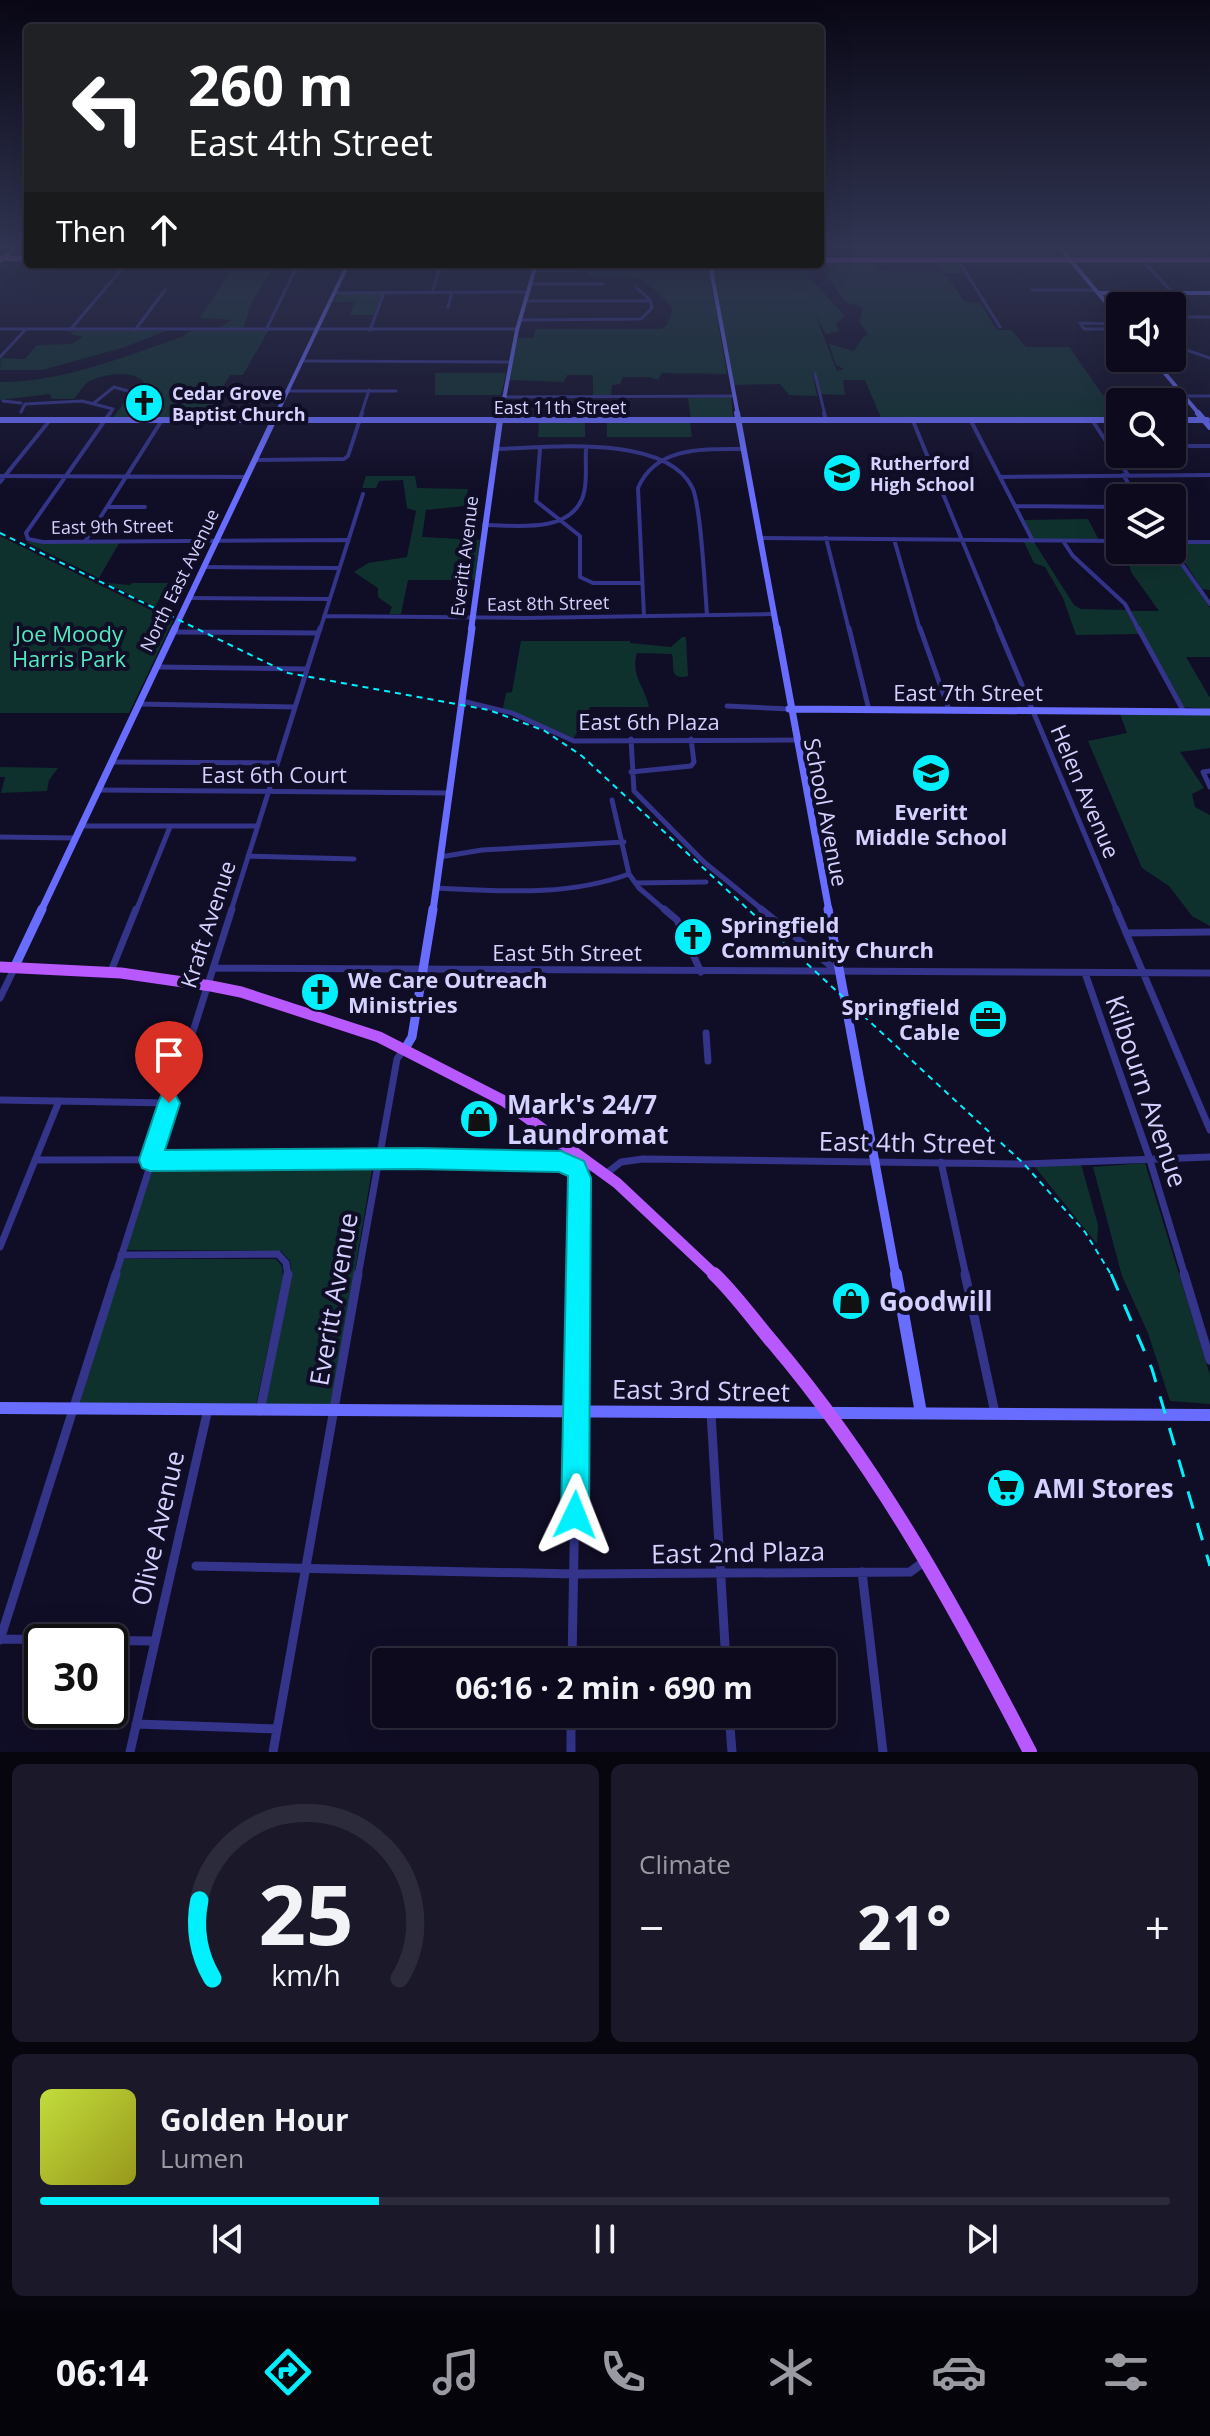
<!DOCTYPE html>
<meta charset="utf-8">
<style>
body{margin:0;font-family:"Open Sans",sans-serif;background:#1a1829;color:#f1f3f6;height:100vh;display:flex;flex-direction:column;font-size:30px;white-space:nowrap}
*{box-sizing:border-box;margin:0}
p{font-size:26px;color:#9a9aa3}
.icon{flex:none;width:44px;height:44px;fill:none;stroke:currentColor;stroke-width:2;stroke-linecap:round;stroke-linejoin:round}
.map{position:relative;height:1752px;overflow:hidden}
.drawer{display:flex;flex-direction:column;gap:12px;padding:12px;background:#07060f;flex:1}
.drawer>*{flex:none}
.banner{position:absolute;left:24px;top:24px;width:800px;height:244px;border-radius:8px;box-shadow:0 8px 32px #0002,0 0 0 2px #2c2b3b;background:#202124;color:#fff;overflow:hidden}
.fabs{position:absolute;left:1106px;top:292px;display:grid;gap:16px}
.fabs a{display:grid;place-items:center;width:80px;height:80px;border-radius:8px;background:#0c0a1c;box-shadow:0 8px 32px #0002,0 0 0 2px #2c2b3b;font-size:40px}
.speed{position:absolute;left:24px;top:1624px;display:flex;gap:16px;font-size:40px;font-weight:700;text-align:center}
.speed>*{display:grid;place-content:center;width:104px;height:104px;border-radius:50%;background:#0c0a1c;box-shadow:0 8px 32px #0002,0 0 0 2px #2c2b3b;line-height:1}
.speed .limit{border:4px solid #111;border-radius:12px;background:#fff;color:#111}
.pin{position:absolute;display:grid;place-items:center;width:68px;height:68px;color:#fff;margin:-82px -34px;border-radius:50% 50% 50% 0;rotate:-45deg;box-shadow:0 0 8px #0007}
.pin .icon{rotate:45deg}
.me{position:absolute;width:88px;margin:-44px;rotate:2deg;stroke-linejoin:round;filter:drop-shadow(0 0 6px #0008)}
.turn{display:flex;align-items:center;gap:28px;height:168px;padding:0 32px;font-size:36px}
.turn .icon{width:104px;height:104px;stroke-width:2.5}
.turn b{display:block;font-size:56px;line-height:68px}
.then{display:flex;align-items:center;height:76px;padding:0 32px;background:#0003;gap:16px;font-size:30px}
.big{font-size:60px;font-weight:700;line-height:1.1}
.drawer .tile{flex:1;display:flex;flex-direction:column;justify-content:center;gap:12px;min-width:0;padding:0 28px;border-radius:12px;background:#1a1829}
.drawer .dial{align-items:center;gap:0}
.dial svg{height:208px;overflow:visible;fill:none;stroke:#2c2b3b;stroke-width:7;stroke-linecap:round;text-anchor:middle}
.dial text{fill:#f1f3f6;stroke:none}
.song{display:flex;align-items:center;gap:24px}
.cover{width:96px;height:96px;border-radius:12px;background:linear-gradient(135deg,hsl(70 70% 55%),hsl(60 70% 35%))}
.played{height:8px;border-radius:4px;background:linear-gradient(90deg,#00f1fd 30%,#2c2b3b 30%)}
.keys{display:flex;justify-content:space-around;direction:ltr}
.heat{display:flex;justify-content:space-between;align-items:center;font-size:44px;direction:ltr}
.drawer .tiles{flex:1;display:grid;gap:12px;grid-template-columns:1fr 1fr}
.tile:last-child{grid-column:span 2}
.trip{position:absolute;left:372px;top:1648px;width:464px;height:80px;border-radius:8px;background:#0c0a1c;box-shadow:0 8px 32px #0002,0 0 0 2px #2c2b3b;font-weight:700;line-height:80px;text-align:center}
.tabs{display:flex;height:128px;justify-content:space-around;align-items:center;background:#05040b;color:#9a9aa3}
.tabs .icon{width:56px;height:56px}
.tabs .current{color:#00f1fd}
.tabs b{font-size:36px;color:#f1f3f6}
.map>svg:first-child{display:block}
.green{fill:#0f312e}
.lines{fill:none;stroke-linecap:round;stroke-linejoin:round}
.street-far4{stroke:#33348a;stroke-width:3}
.street-far3{stroke:#33348a;stroke-width:4}
.street-far2{stroke:#33348a;stroke-width:5}
.street-far1{stroke:#33348a;stroke-width:7}
.street{stroke:#33348a;stroke-width:9}
.secondary-far4{stroke:#696dff;stroke-width:4}
.secondary-far3{stroke:#696dff;stroke-width:6}
.secondary-far2{stroke:#696dff;stroke-width:7}
.secondary-far1{stroke:#696dff;stroke-width:9}
.secondary{stroke:#696dff;stroke-width:12}
.primary-far2{stroke:#b859ff;stroke-width:5}
.primary-far1{stroke:#b859ff;stroke-width:11}
.primary{stroke:#b859ff;stroke-width:14}
.rail-far1{stroke:#00f1fd;stroke-width:2;stroke-dasharray:6 5;stroke-linecap:butt}
.rail{stroke:#00f1fd;stroke-width:3;stroke-dasharray:18 15;stroke-linecap:butt}
.route{fill:#00f1fd;stroke:#009da4;stroke-width:2}
.labels{text-anchor:middle;dominant-baseline:central;stroke-width:8;stroke-linejoin:round;paint-order:stroke}
.far-poi-label{font-size:18px;font-weight:bold;fill:#d5d2ff;stroke:#100d26;text-anchor:start}
.far-street-label{font-size:18px;fill:#d5d2ff;stroke:#100d26}
.park-label{font-size:22px;fill:#52ebbd;stroke:#100d26}
.street-label{font-size:22px;fill:#d5d2ff;stroke:#100d26}
.poi-label{font-size:22px;font-weight:bold;fill:#d5d2ff;stroke:#100d26;text-anchor:start}
.near-street-label{font-size:26px;fill:#d5d2ff;stroke:#100d26}
.near-poi-label{font-size:26px;font-weight:bold;fill:#d5d2ff;stroke:#100d26;text-anchor:start}
</style>
<div class="map">
<svg width="1210" height="1752" viewBox="0 0 1210 1752">
<rect width="100%" height="100%" fill="#100d26"/>
<path class="green" d="M826 261H872L880 271 942 272 937 261H957L965 273H944L965 302 980 303 997 330H1011L1026 347H1069L1120 419 882 420 865 380H843L845 395 820 394 816 374 813 373 817 396 789 395 780 384 733 385 711 264H803L809 277 845 316 836 324 839 331 826 334 815 314 837 371 844 369 836 365 829 344 854 351 864 336 869 335 859 322 863 308 846 302 833 286 835 285 827 276 831 271Z
M586 264H708L727 374 662 373 658 380 649 377H623L620 384 612 385 611 396H593V375H567L564 382 508 380 518 338H533L536 329H661L667 325 673 309C643 273 632 275 588 276Z
M231 270H272L252 302 243 328 216 329 232 320 200 318Z
M339 294H382L374 315H350L354 302H332Z
M74 330 166 331 122 348 42 370H0L1 358 25 359 37 345 71 344 83 337 71 334Z
M190 331H268L243 375H230L206 417 112 419 136 387 144 382C132 369 101 374 87 383 83 386 78 394 74 399H52L50 394 0 400V382C61 383 125 356 182 337Z
M435 373H506L501 395H435Z
M731 397 733 418 691 419 688 398Z
M539 423H585V437H607V423H690L692 437H538Z
M366 476H415L417 488 468 489 465 506 426 510 422 537 480 540 475 580H408L401 614H389L392 607 378 597V588L354 572 368 563 407 557 416 511 407 508 403 480 379 481 376 488H362Z
M883 482H934L939 494 887 493Z
M1088 519 1099 540 1034 539 1024 520Z
M0 536 173 621 129 713H0Z
M121 540 99 578 26 542Z
M1024 542H1034L1074 605 1081 609 1126 610 1139 634 1076 635 1063 598 1045 567 1034 563Z
M1172 543H1210V590L1202 589Z
M1126 550H1170L1210 608V657H1186L1210 698V709L1183 707 1131 611H1159L1131 572Z
M107 583 130 585 132 583H168L155 607Z
M682 637H686L688 676C668 681 675 665 672 654L637 653C630 675 645 687 649 707H590L574 738 503 708 506 693 512 692 521 641H630V643L671 647Z
M1120 714 1210 715V748L1180 752 1204 788 1192 794 1195 807 1210 815V926L1192 916 1169 886 1142 868 1088 741 1127 733Z
M0 767 58 768 49 780 47 791 1 793 5 777H0Z
M1145 1163 1210 1375V1404L1170 1401 1148 1333 1122 1276 1093 1167Z
M152 1164H373L332 1406 265 1405 292 1276 290 1261 281 1251 126 1250Z
M1081 1164 1098 1225 1097 1244 1035 1167Z
M123 1259H276L282 1266 283 1277 256 1405 80 1403Z"/>
<g class="lines">
<path class="street-far4" d="M1139 257 1173 293
M957 258 1000 327
M534 270H575
M531 284H603
M1032 290H1095
M334 293 529 292
M432 293 441 264
M526 301H650
M448 307 452 292
M1172 317H1210
M521 320 641 319 652 308 650 300 637 288
M1120 324 1080 323 1084 329H1120
M0 329H518
M70 330 126 264
M135 330 165 290
M266 330 298 264
M370 330 384 293
M1172 345 1210 358
M0 357 26 329
M302 361 510 362
M815 374 825 415
M288 391H396
M1184 396H1210
M503 397 733 396
M3 401 21 403
M94 403 114 387 128 391
M21 412 25 404 82 401 113 409 109 415
M361 415 369 390"/>
<path class="street-far3" d="M110 413 26 533 28 539 43 542 347 540
M824 413 826 421
M1092 420 1128 475
M913 421 999 630
M971 421 1033 541
M1172 446H1210
M495 449C546 448 664 433 692 487 701 503 705 591 707 615
M540 449 536 501 580 536V577L593 583H642
M255 460 344 459 348 456 362 413
M1123 475 1138 498
M0 476 246 477
M1000 477 1210 475
M0 482 50 420
M1015 506 1120 507
M107 507H145
M484 525C514 525 567 534 582 499 588 484 585 465 586 449
M759 538 1120 541
M826 538 849 630
M894 539 920 630
M86 540 162 420
M1063 541 1073 556 1125 604 1139 630
M1172 542H1210
M1172 550 1210 604
M203 567 338 568
M189 598 329 599
M324 616 525 618 772 614
M644 616 638 488C656 446 704 449 743 449
M320 630 363 494"/>
<path class="street-far2" d="M849 628 869 710
M920 628 949 710
M998 628 1117 911
M1138 628 1184 712
M172 632 318 633
M156 667 307 669
M462 701 512 713 574 741 795 740
M138 704 295 707
M727 706 789 709
M631 739 634 791 704 862 764 911
M111 762 277 763
M1210 771 1203 772 1210 787
M631 772 691 766 694 762 691 739
M98 790 450 793
M612 800 629 874 639 888 666 911
M81 826H258
M0 837 75 838
M248 856 354 859
M440 857 482 850 624 842
M635 883 706 882
M436 888C502 891 566 897 629 874
M136 911 170 827
M231 911 320 628"/>
<path class="street-far1" d="M664 909 677 920 701 972
M761 909 837 971
M1116 909 1210 1130
M1126 933 1210 932
M213 968 1210 973
M111 971 136 909
M1085 973 1149 1157 1185 1276
M0 998 14 969
M706 1033 708 1061
M0 1100 169 1103
M35 1160 417 1159 561 1162 562 1143
M561 1162 573 1167 580 1178
M941 1162 966 1276
M607 1173 621 1162 643 1159 1024 1164 1210 1157
M0 1247 59 1101
M121 1255 278 1254 286 1263 288 1276
M115 1276 232 909
M358 1276 397 1059 404 1049
M579 1276 580 1178 592 1165"/>
<path class="street" d="M965 1274 995 1413
M1184 1274 1210 1360
M260 1411 288 1274
M711 1413 726 1662
M196 1566 574 1574 910 1572 925 1561
M862 1572 883 1752
M0 1639 153 1641
M0 1640 116 1274
M572 1662 579 1274
M571 1714V1752
M729 1714 732 1752
M136 1724 277 1729
M130 1752 208 1409
M273 1752 358 1274"/>
<path class="secondary-far4" d="M1061 249 1120 319
M0 261 13 249
M710 264 738 415
M1098 293H1210
M1152 358 1200 415
M276 415 348 264
M501 415 517 330 536 264"/>
<path class="secondary-far3" d="M737 413 777 630
M1198 413 1210 427
M0 420H1120
M1172 420H1207
M174 630 277 413
M471 630 501 413"/>
<path class="secondary-far2" d="M777 628 829 911
M789 709 1210 712
M41 911 175 628
M433 911 472 628"/>
<path class="secondary-far1" d="M828 909 896 1276
M14 968 42 909
M406 1047 412 1037 433 909"/>
<path class="secondary" d="M896 1274 921 1413
M0 1408 1210 1415"/>
<path class="primary-far2" d="M0 258 28 259
M820 260H1210"/>
<path class="primary-far1" d="M0 967 121 973 211 986 241 992 379 1037 504 1101 617 1183 716 1276"/>
<path class="primary" d="M714 1274C736 1295 754 1321 774 1344 879 1468 956 1609 1030 1752"/>
<path class="rail-far1" d="M0 533 288 673 489 710 545 731 582 756 1024 1164 1085 1232 1112 1276"/>
<path class="rail" d="M1111 1274 1152 1369 1210 1566"/>
</g>
<linearGradient id="sky" x2="0" y2="1"><stop stop-color="#090715"/><stop offset="0.5" stop-color="#313552"/><stop offset="1" stop-color="#313552" stop-opacity="0"/></linearGradient>
<rect width="1210" height="494" fill="url(#sky)"/>
<path class="route" d="M169 1093 176 1096 180 1103 165 1150 417 1148 561 1151 584 1161 591 1178 589 1515 585 1525 575 1529 565 1525 561 1515 568 1176 559 1172 417 1169 150 1171 142 1168 139 1160 158 1103 161 1096Z"/>
<defs>
<g id="church-disc" transform="scale(2)"><circle r="9.5" fill="#00f1fd" stroke="#100d26"/><path d="M-1.2-6h2.4v3.5h3.3v2.4h-3.3V6h-2.4V-.1h-3.3v-2.4h3.3Z" fill="#111"/></g>
<g id="school-disc" transform="scale(2)"><circle r="9.5" fill="#00f1fd" stroke="#100d26"/><path d="M0-5L7-2L0 1L-7-2ZM-4 1L0 2.5L4 1V4Q0 6-4 4Z" fill="#111"/></g>
<g id="office-disc" transform="scale(2)"><circle r="9.5" fill="#00f1fd" stroke="#100d26"/><path d="M-6-3h4V-5.5h4V-3h4V5H-6ZM-1-4.5V-3h2v-1.5ZM-6 0V1H6V0Z" fill="#111"/></g>
<g id="shop-disc" transform="scale(2)"><circle r="9.5" fill="#00f1fd" stroke="#100d26"/><path d="M-5-2.5h2.3a2.7 3.5 0 0 1 5.4 0H5L5.5 6h-11ZM-1.5-2.5h3a1.5 2.3 0 0 0-3 0Z" fill="#111"/></g>
<g id="supermarket-disc" transform="scale(2)"><circle r="9.5" fill="#00f1fd" stroke="#100d26"/><path d="M-6-5.5h2.5l.6 2H6L4.5 2H-2.5L-4.4-4H-6ZM-1.5 3.2a1.3 1.3 0 1 0 .1 0ZM3 3.2a1.3 1.3 0 1 0 .1 0Z" fill="#111"/></g>
</defs>
<g fill-rule="evenodd">
<use href="#church-disc" x="144" y="403"/>
<use href="#school-disc" x="842" y="473"/>
<use href="#school-disc" x="931" y="773"/>
<use href="#church-disc" x="693" y="937"/>
<use href="#church-disc" x="320" y="992"/>
<use href="#office-disc" x="988" y="1019"/>
<use href="#shop-disc" x="479" y="1119"/>
<use href="#shop-disc" x="851" y="1301"/>
<use href="#supermarket-disc" x="1006" y="1488"/>
</g>
<g class="labels">
<g class="far-poi-label">
<text x="172" y="393">Cedar Grove<tspan x="172" dy="21">Baptist Church</tspan></text>
<text x="870" y="463">Rutherford<tspan x="870" dy="21">High School</tspan></text>
</g>
<g class="far-street-label">
<text x="560" y="407">East 11th Street</text>
<text transform="translate(112 526) rotate(-1)">East 9th Street</text>
<text transform="translate(464 556) rotate(-83)">Everitt Avenue</text>
<text transform="translate(179 580) rotate(-64)">North East Avenue</text>
<text transform="translate(548 603) rotate(-1)">East 8th Street</text>
</g>
<g class="park-label">
<text x="69" y="633">Joe Moody<tspan x="69" dy="25">Harris Park</tspan></text>
</g>
<g class="street-label">
<text x="968" y="692">East 7th Street</text>
<text x="649" y="721">East 6th Plaza</text>
<text x="274" y="774">East 6th Court</text>
<text transform="translate(1086 791) rotate(67)">Helen Avenue</text>
<text transform="translate(827 812) rotate(79)">School Avenue</text>
<text transform="translate(207 924) rotate(-72)">Kraft Avenue</text>
<text x="567" y="952">East 5th Street</text>
</g>
<g class="poi-label">
<text x="931" y="811" text-anchor="middle">Everitt<tspan x="931" dy="25">Middle School</tspan></text>
<text x="721" y="924">Springfield<tspan x="721" dy="25">Community Church</tspan></text>
<text x="348" y="979">We Care Outreach<tspan x="348" dy="25">Ministries</tspan></text>
<text x="960" y="1006" text-anchor="end">Springfield<tspan x="960" dy="25">Cable</tspan></text>
</g>
<g class="near-street-label">
<text transform="translate(1147 1091) rotate(71)">Kilbourn Avenue</text>
<text transform="translate(907 1142) rotate(1)">East 4th Street</text>
<text transform="translate(333 1299) rotate(-80)">Everitt Avenue</text>
<text transform="translate(701 1390) rotate(1)">East 3rd Street</text>
<text transform="translate(157 1528) rotate(-77)">Olive Avenue</text>
<text transform="translate(738 1552) rotate(-1)">East 2nd Plaza</text>
</g>
<g class="near-poi-label">
<text x="507" y="1104">Mark's 24/7<tspan x="507" dy="30">Laundromat</tspan></text>
<text x="879" y="1301">Goodwill</text>
<text x="1034" y="1488">AMI Stores</text>
</g>
</g>
</svg>
<div class="fabs">
<a><svg class="icon" aria-label="sound" viewBox="0 0 24 24"><path d="M4 9h4l5-4v14l-5-4H4zM17 9q2 3 0 6"/></svg></a>
<a><svg class="icon" aria-label="search" viewBox="0 0 24 24"><circle cx="10" cy="10" r="6"/><path d="M15 15l6 6"/></svg></a>
<a><svg class="icon" aria-label="layers" viewBox="0 0 24 24"><path d="M12 4l9 5-9 5-9-5zM3 14l9 5 9-5"/></svg></a>
</div>
<div class="speed"><div class="limit">30</div></div>
<div class="pin" style="left:169px;top:1103px;background:#d93025"><svg class="icon" aria-label="arrive" viewBox="0 0 24 24"><path d="M6 21V4h12l-3 4 3 4H6"/></svg></div>
<svg class="me" style="left:575px;top:1515px" viewBox="-20 -20 40 40"><path d="M0-17L14 15 0 8-14 15z" fill="#00f1fd" stroke="#fff" stroke-width="4"/></svg>
<div class="trip">06:16 · 2 min · 690 m</div>
<div class="banner">
<div class="turn"><svg class="icon" aria-label="left" viewBox="0 0 24 24"><path d="M17 20v-9H6M10 6l-5 5 5 5"/></svg><div><b>260 m</b>East 4th Street</div></div>
<div class="then">Then<svg class="icon" aria-label="ahead" viewBox="0 0 24 24"><path d="M12 20V5M6 11l6-6 6 6"/></svg></div>
</div>
</div>
<section class="drawer">
<div class="tiles">
<div class="tile dial"><svg viewBox="0 0 100 80">
<path d="M14 69A42 42 0 1 1 86 69"/>
<path d="M14 69A42 42 0 0 1 9 39" stroke="#00f1fd"/>
<text x="50" y="56" font-size="32" font-weight="700">25</text>
<text x="50" y="72" font-size="11">km/h</text>
</svg></div>
<div class="tile"><p>Climate</p>
<div class="heat"><a>−</a><b class="big">21°</b><a>+</a></div>
</div>
<div class="tile">
<div class="song"><i class="cover"></i><div><b>Golden Hour</b><p>Lumen</p></div></div>
<div class="played"></div>
<div class="keys"><svg class="icon" aria-label="previous" viewBox="0 0 24 24"><path d="M18 5L8 12l10 7zM5 5v14"/></svg><svg class="icon" aria-label="pause" viewBox="0 0 24 24"><path d="M8 5v14M16 5v14"/></svg><svg class="icon" aria-label="next" viewBox="0 0 24 24"><path d="M6 5l10 7-10 7zM19 5v14"/></svg></div>
</div>
</div>
</section>
<nav class="tabs">
<b>06:14</b>
<svg class="icon current" aria-label="directions" viewBox="0 0 24 24"><path d="M12 3l9 9-9 9-9-9zM9 14v-3h6M13 9l2 2-2 2"/></svg>
<svg class="icon" aria-label="music" viewBox="0 0 24 24"><path d="M9 18V5l10-2v13"/><circle cx="6" cy="18" r="3"/><circle cx="16" cy="16" r="3"/></svg>
<svg class="icon" aria-label="phone" viewBox="0 0 24 24"><path d="M5 4h4l2 5-3 2q2 4 5 5l2-3 5 2v4C11 20 4 13 5 4z"/></svg>
<svg class="icon" aria-label="climate" viewBox="0 0 24 24"><path d="M12 3v18M4 7l16 10M4 17L20 7"/></svg>
<svg class="icon" aria-label="car" viewBox="0 0 24 24"><path d="M5 17H2v-5l4-1 3-4h7l3 4 3 1v5h-3M9 17h6M6 11h13"/><circle cx="7" cy="17" r="2"/><circle cx="17" cy="17" r="2"/></svg>
<svg class="icon" aria-label="filters" viewBox="0 0 24 24"><path d="M4 7h16M4 17h16"/><circle cx="9" cy="7" r="2"/><circle cx="15" cy="17" r="2"/></svg>
</nav>
